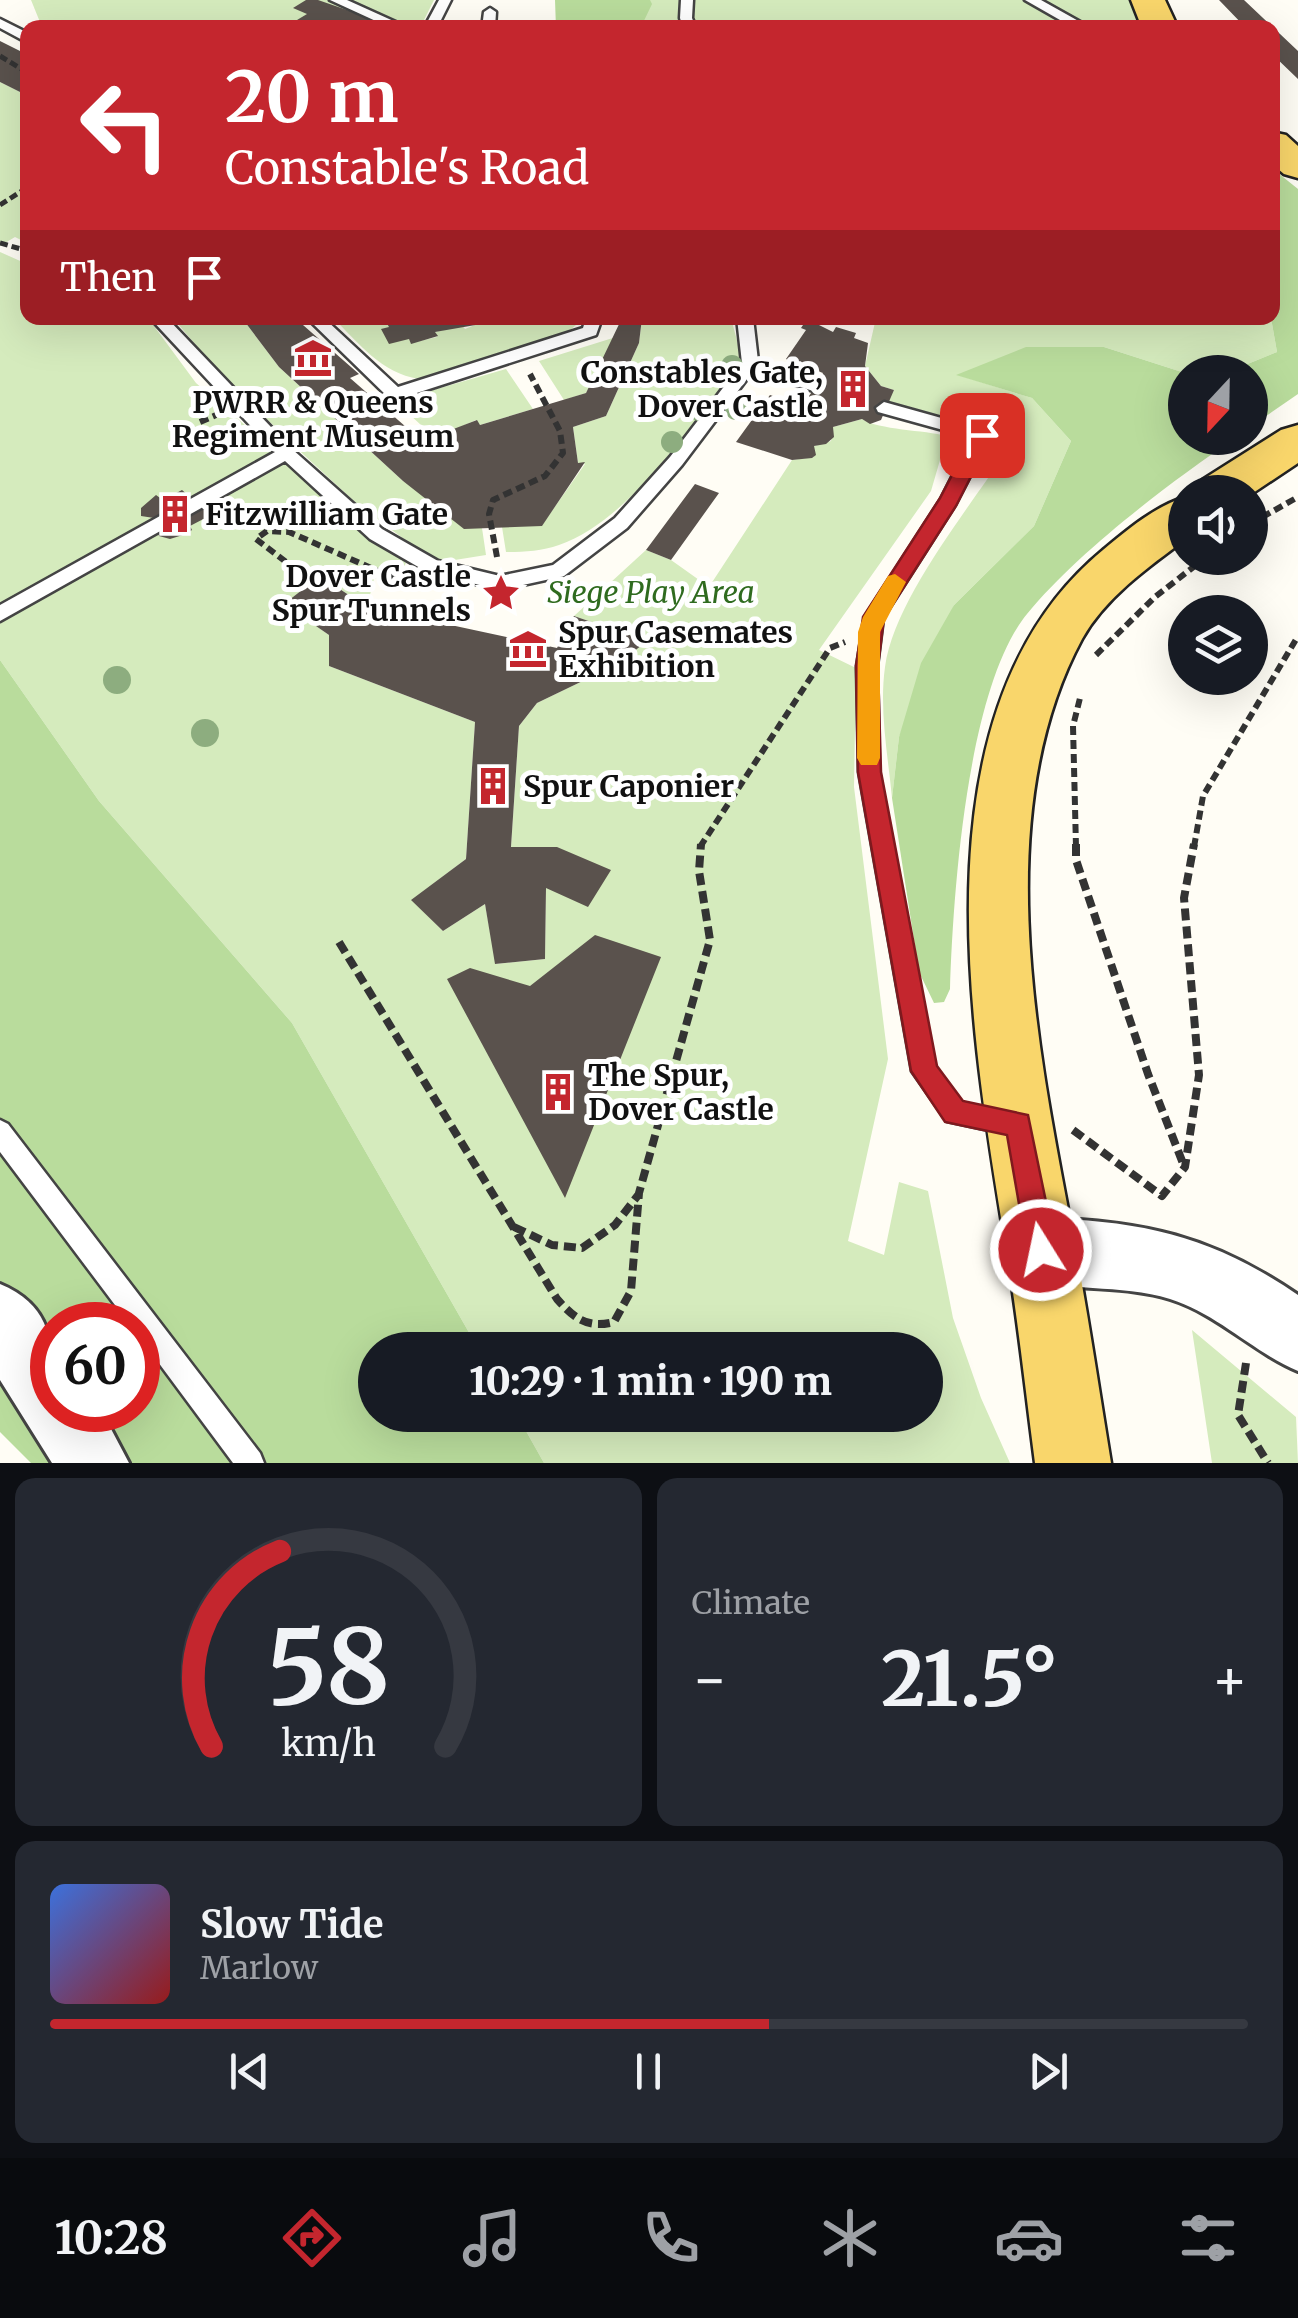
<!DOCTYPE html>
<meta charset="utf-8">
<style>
body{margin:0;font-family:Merriweather,serif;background:#242831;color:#f1f3f6;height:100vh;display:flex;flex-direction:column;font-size:38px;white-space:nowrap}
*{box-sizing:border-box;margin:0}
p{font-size:32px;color:#9ea1a6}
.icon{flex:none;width:55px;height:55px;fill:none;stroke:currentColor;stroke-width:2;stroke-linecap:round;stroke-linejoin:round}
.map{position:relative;height:1463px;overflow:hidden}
.details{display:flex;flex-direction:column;gap:15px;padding:15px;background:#0d0f14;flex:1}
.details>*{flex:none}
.guide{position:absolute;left:20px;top:20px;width:1260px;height:305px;border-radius:20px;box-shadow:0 10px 40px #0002;background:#c4262e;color:#fff;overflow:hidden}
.needle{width:65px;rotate:202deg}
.buttons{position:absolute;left:1168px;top:355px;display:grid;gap:20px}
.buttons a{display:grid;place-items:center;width:100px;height:100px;border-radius:50%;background:#171b24;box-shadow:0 10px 40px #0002;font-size:50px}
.speed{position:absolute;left:30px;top:1302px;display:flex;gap:20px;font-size:50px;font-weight:700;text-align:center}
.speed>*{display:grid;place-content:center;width:130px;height:130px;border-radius:50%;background:#171b24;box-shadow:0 10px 40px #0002;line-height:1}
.speed .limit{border:15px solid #d22;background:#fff;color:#111}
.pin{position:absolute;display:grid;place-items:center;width:85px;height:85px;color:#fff;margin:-42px;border-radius:20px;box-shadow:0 5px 15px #0006}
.me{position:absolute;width:110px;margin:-55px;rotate:350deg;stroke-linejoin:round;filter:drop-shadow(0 0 8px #0008)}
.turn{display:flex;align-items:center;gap:35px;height:210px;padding:0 40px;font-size:45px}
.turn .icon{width:130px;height:130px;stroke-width:2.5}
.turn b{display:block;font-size:70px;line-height:85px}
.then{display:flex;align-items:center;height:95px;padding:0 40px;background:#0003;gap:20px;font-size:38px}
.big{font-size:75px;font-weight:800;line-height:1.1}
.details .tile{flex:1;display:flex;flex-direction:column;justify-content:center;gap:15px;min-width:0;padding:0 35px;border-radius:20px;background:#242831}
.details .dial{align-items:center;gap:0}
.dial svg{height:260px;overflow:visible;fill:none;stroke:#363941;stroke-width:7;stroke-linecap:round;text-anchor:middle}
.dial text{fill:#f1f3f6;stroke:none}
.song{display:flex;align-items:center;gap:30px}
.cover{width:120px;height:120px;border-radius:15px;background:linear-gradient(135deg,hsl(220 70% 55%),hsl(0 70% 35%))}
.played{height:10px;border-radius:5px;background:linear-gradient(90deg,#c4262e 60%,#363941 60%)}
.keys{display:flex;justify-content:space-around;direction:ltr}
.heat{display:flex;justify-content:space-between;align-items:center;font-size:55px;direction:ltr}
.details .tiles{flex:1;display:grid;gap:15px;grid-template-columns:1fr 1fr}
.tile:last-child{grid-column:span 2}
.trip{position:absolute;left:358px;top:1332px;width:585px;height:100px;border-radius:50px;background:#171b24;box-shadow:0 10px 40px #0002;font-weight:800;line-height:100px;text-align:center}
.tab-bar{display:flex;height:160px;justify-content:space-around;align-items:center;background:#090b0e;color:#9ea1a6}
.tab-bar .icon{width:70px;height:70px}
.tab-bar .current{color:#c4262e}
.tab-bar b{font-size:45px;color:#f1f3f6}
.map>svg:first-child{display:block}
.green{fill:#d5ebbd}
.forest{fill:#b9dc9c;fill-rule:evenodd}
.building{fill:#5a524d}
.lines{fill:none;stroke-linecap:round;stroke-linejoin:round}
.service-casing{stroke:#444;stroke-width:5}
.tertiary-casing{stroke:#444;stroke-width:6}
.primary-casing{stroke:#222;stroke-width:5}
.path-far2{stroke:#333;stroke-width:5;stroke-dasharray:8 4;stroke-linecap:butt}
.path-far1{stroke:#333;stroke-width:6;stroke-dasharray:9 5;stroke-linecap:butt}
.path{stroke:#333;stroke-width:8;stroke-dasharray:12 6;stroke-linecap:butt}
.service{fill:#fff;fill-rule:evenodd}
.tertiary{fill:#fff;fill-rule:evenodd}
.primary{fill:#f9d66b;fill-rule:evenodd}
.tree{fill:#8dad7f}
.route{fill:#c4262e;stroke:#7f191e;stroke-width:2.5}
.slow{fill:#f59e0b}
.labels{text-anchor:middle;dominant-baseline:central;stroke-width:10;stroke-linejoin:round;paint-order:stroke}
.poi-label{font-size:30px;font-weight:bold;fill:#111;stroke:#fff;text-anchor:start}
.park-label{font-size:30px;font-style:italic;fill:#2f6b1f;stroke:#fff}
</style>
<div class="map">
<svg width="1298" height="1463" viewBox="0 0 1298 1463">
<rect width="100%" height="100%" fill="#fffdf5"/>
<path class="green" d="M31 0H434L424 20 409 28 42 27Z
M650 0H680L678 14 681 27 641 28Z
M691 0H1147L1144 28H694Z
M0 82 28 96 27 243 15 237 0 246Z
M0 252 27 264 28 318H148L196 383 406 563 402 570 374 579 367 607 320 576 285 604 329 635V666L475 722 466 859 412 900 443 931 485 904 496 964 545 959 546 888 562 850 511 847 519 726 537 703 618 664 646 641 574 616 646 550 671 560 709 587 792 460 814 457V446L831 441 833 427 862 419C879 430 924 430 947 436L931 491 819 650 856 668 854 787 888 1059 848 1241 884 1255 899 1182 928 1191 953 1318 981 1398 1010 1463H544L517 1415H925V1350H479L292 1023 99 801 0 660Z
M173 318H242L279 367 403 481 482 528 486 555 436 563 357 504 304 455 220 374Z
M333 318H403H399L411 343 437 337 435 332 462 325 465 329 492 318H584L568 332 419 379C381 373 359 343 333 318Z
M642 318H731L740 352 738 366C691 424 631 520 559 545 542 551 524 552 506 552L502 527 542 525 585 464 578 463 573 427 606 416 639 343Z
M876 318H1271L1277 352 1228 372 1185 373 1104 347 958 375 1032 398 1071 441 1034 526 954 605 899 737 892 798C888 756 879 710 885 667 894 600 968 510 1005 453L1007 440 998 431 887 401 894 390 881 386 865 366Z
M616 337 586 393 564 400 539 361Z
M506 369 533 409 480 425 476 420 435 438 395 401Z
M1192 1330 1296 1417 1298 1463H1212Z"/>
<path class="forest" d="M555 0H650L652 4 641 27 556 28Z
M1273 169 1298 189V394L1250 427V372H1228L1277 352 1271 318Z
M1026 347H1104L1185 373V438H1235C1168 484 1078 552 1027 614 967 687 953 894 950 989L944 1002 934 1003 919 972 892 798 899 737 921 663 954 605 1034 526 1071 441 1032 398 956 375Z
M0 660 99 801 292 1023 479 1350H375V1415H517L544 1463H31L0 1432ZM52 1325H138V1410H52Z"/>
<path class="building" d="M306 0H318L376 20 364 28H339L323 21 315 27 297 20 307 14 293 8Z
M1219 0H1244L1298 51V79L1272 54V28H1246Z
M0 41 28 55V96L0 82Z
M242 318H295L359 374 350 378 422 441 477 420 480 425 586 393 622 318H642L639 343 606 416 573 427 578 463 585 462 542 526 464 529 403 481 279 367Z
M384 318H484L487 323 435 332 438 336 411 344 409 339 389 344 381 329 389 327Z
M807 319 833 332 836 327 856 333 854 338 868 343 865 366 881 386 894 390 881 420 870 424 862 419 833 427 834 437 826 444 814 446 816 455 812 458 792 460 736 442 770 395 802 406 816 386 823 373 786 359 806 330 801 328Z
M695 484 719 493 671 560 646 550Z
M182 490 211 515 190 526 192 530 186 534 170 539 159 536 154 518 141 516V508L156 495 163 500Z
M320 576 367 607 557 648 574 616 647 641 618 664 537 703 519 726 511 847H557L611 870 588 907 546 888 545 959 495 964 485 904 443 931 411 900 466 859 475 722 329 666V635L284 604Z
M595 935 661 957 565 1198 447 979 470 968 530 986Z"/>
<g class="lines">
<g class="service-casing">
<path id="service" d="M330 0H347L409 28H391Z
M439 0H451L437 28H424Z
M681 0H693L692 18 696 28H683L680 18Z
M1025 0H1041L1091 28H1074Z
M490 8 496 12 495 28H482L484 12Z
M0 19 28 33V43L0 28Z
M150 318H167L292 449 382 529 438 561 500 576 553 565 615 518 670 457 742 363 737 318H753L758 361 822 382 824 386 816 392 753 371 682 465 627 528 564 576 500 590 427 572 370 539 285 461 0 621V605L275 452Z
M307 318H324L398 387 583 328 586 318H602L596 335 395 400 389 398Z
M884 402 988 431 991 435 955 505 883 618 877 666 879 772 935 1067 962 1103 1020 1115 1024 1123 1020 1131 1012 1135 947 1121 912 1071 859 772 857 666 865 617 941 499 972 438 878 412 876 408Z
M0 1120 8 1124 260 1453 264 1463H233L138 1335V1325H130L0 1152Z"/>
</g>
<g class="tertiary-casing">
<path id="tertiary" d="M1041 1218C1143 1221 1212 1236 1298 1295V1371C1253 1352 1218 1314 1170 1299 1120 1283 1065 1294 1018 1274L1008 1251 1018 1228Z
M0 1284C60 1309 52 1355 52 1410H101L129 1463H52L0 1380Z"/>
</g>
<g class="primary-casing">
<path id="primary" d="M1131 0H1165L1178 28H1142Z
M1272 132 1286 135 1298 146V178L1284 174 1272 164Z
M1298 425V463L1250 495 1195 492 1202 480 1281 430Z
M1185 497V540C1148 567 1105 598 1082 639 984 821 1042 1069 1078 1262 1090 1328 1100 1396 1111 1463H1035C1026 1395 1019 1328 1008 1260 973 1043 908 711 1103 550 1127 530 1154 507 1185 497Z"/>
</g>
<path class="path-far2" d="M0 56 28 73
M0 205 28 187
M0 243 28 251"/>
<path class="path-far1" d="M200 422 216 415
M1250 524 1298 497
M497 557 489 514 493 500 545 476 563 453 560 431 530 374
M319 587 256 539 267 531 289 532 403 582
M1096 655 1155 597 1205 558
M700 847 830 648 845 642
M1076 847 1073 726 1080 698
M1194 847 1203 796 1298 636"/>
<path class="path" d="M1076 844V860L1148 1074 1184 1166
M339 942 557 1299C574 1318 587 1329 614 1322L631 1291 639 1193 710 940 699 871 701 844
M1073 1130 1162 1196 1185 1167 1199 1075 1184 898 1194 844
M514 1227 552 1245 582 1248 615 1225 639 1194
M1246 1363 1238 1415 1268 1463"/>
<use href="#service" class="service"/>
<use href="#tertiary" class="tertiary"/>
<use href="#primary" class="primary"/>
</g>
<g class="tree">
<circle cx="732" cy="366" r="11"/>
<circle cx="736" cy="409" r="11"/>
<circle cx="699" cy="410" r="11"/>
<circle cx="672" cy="442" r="11"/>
<circle cx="117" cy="680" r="14"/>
<circle cx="205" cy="733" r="14"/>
</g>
<path class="route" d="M982 429 992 435 956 506 884 618 878 666 881 772 937 1066 963 1101 1028 1115 1056 1250 1051 1261 1041 1265 1031 1261 1027 1250 1007 1135 945 1122 911 1071 858 772 856 666 863 617 940 498 975 431Z"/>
<path class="slow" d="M895 574 906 582 880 632V758L877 765H861L857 758 858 632 863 617 888 576Z"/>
<defs>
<g id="museum-bare" transform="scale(3)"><path d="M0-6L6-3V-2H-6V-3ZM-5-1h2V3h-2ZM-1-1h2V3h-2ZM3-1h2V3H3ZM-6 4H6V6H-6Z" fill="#c4262e" stroke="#fff" stroke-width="2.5" paint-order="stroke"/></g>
<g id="building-bare" transform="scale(3)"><path d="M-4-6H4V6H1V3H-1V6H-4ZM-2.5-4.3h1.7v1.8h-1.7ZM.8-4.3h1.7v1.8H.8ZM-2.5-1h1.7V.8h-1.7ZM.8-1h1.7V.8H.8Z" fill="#c4262e" stroke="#fff" stroke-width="2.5" paint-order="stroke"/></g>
<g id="sight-bare" transform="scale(3)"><path d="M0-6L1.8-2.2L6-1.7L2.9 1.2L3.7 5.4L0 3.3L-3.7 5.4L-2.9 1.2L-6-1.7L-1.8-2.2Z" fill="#c4262e" stroke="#fff" stroke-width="2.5" paint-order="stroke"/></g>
</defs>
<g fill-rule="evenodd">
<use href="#museum-bare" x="313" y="358"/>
<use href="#building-bare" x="853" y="389"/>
<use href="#building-bare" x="175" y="514"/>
<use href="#sight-bare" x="501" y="593"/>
<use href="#museum-bare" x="528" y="649"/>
<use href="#building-bare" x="493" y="786"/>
<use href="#building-bare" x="558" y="1092"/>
</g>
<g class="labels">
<g class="poi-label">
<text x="823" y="372" text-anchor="end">Constables Gate,<tspan x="823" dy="34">Dover Castle</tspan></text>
<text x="313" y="402" text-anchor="middle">PWRR &amp; Queens<tspan x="313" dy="34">Regiment Museum</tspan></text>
<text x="205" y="514">Fitzwilliam Gate</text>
<text x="471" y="576" text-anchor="end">Dover Castle<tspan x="471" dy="34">Spur Tunnels</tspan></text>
<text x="558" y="632">Spur Casemates<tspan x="558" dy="34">Exhibition</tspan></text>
<text x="523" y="786">Spur Caponier</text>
<text x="588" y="1075">The Spur,<tspan x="588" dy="34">Dover Castle</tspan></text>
</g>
<g class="park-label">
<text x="651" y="592">Siege Play Area</text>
</g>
</g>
</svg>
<div class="buttons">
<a><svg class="needle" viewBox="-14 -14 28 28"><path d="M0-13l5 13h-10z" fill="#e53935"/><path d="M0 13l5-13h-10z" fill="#9ea1a6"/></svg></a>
<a><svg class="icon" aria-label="sound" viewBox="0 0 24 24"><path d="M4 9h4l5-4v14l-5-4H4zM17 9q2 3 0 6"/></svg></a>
<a><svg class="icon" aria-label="layers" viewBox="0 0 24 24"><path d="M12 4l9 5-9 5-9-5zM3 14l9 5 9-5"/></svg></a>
</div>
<div class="speed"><div class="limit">60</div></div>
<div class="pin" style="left:982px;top:435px;background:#d93025"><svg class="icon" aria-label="arrive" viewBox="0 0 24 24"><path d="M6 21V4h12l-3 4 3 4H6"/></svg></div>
<svg class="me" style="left:1041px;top:1250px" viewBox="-20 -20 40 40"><circle r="17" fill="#c4262e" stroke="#fff" stroke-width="3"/><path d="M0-11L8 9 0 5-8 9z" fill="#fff"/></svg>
<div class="trip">10:29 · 1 min · 190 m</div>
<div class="guide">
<div class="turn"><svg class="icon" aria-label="left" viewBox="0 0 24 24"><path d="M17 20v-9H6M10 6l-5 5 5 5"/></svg><div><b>20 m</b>Constable's Road</div></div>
<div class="then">Then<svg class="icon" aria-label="arrive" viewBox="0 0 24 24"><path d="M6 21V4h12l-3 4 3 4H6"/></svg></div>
</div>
</div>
<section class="details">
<div class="tiles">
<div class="tile dial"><svg viewBox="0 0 100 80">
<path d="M14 69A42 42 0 1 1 86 69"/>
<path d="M14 69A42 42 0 0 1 35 9" stroke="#c4262e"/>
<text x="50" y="56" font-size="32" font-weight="700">58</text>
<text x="50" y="72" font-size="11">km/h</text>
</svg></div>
<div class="tile"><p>Climate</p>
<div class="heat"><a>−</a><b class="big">21.5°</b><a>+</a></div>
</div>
<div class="tile">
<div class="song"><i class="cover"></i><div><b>Slow Tide</b><p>Marlow</p></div></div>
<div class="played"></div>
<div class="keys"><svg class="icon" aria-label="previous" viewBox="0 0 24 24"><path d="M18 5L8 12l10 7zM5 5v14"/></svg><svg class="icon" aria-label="pause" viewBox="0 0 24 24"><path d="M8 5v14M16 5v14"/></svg><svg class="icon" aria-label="next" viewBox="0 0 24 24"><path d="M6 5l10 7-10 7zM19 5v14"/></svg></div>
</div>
</div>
</section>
<nav class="tab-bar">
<b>10:28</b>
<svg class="icon current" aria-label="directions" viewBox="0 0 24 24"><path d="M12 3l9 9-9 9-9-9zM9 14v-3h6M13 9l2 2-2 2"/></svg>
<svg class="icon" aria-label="music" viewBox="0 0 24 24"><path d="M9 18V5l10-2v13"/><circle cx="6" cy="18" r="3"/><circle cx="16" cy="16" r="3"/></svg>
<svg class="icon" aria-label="phone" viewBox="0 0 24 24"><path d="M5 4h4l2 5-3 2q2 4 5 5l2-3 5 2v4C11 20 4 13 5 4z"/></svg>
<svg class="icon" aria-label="climate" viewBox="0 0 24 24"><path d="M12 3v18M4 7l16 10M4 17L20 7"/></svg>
<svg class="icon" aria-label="car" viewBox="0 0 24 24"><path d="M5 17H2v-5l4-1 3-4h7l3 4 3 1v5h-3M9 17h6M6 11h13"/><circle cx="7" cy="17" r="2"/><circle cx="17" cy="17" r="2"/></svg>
<svg class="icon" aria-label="filters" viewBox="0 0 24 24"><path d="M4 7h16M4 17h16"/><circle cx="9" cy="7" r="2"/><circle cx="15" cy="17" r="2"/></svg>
</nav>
